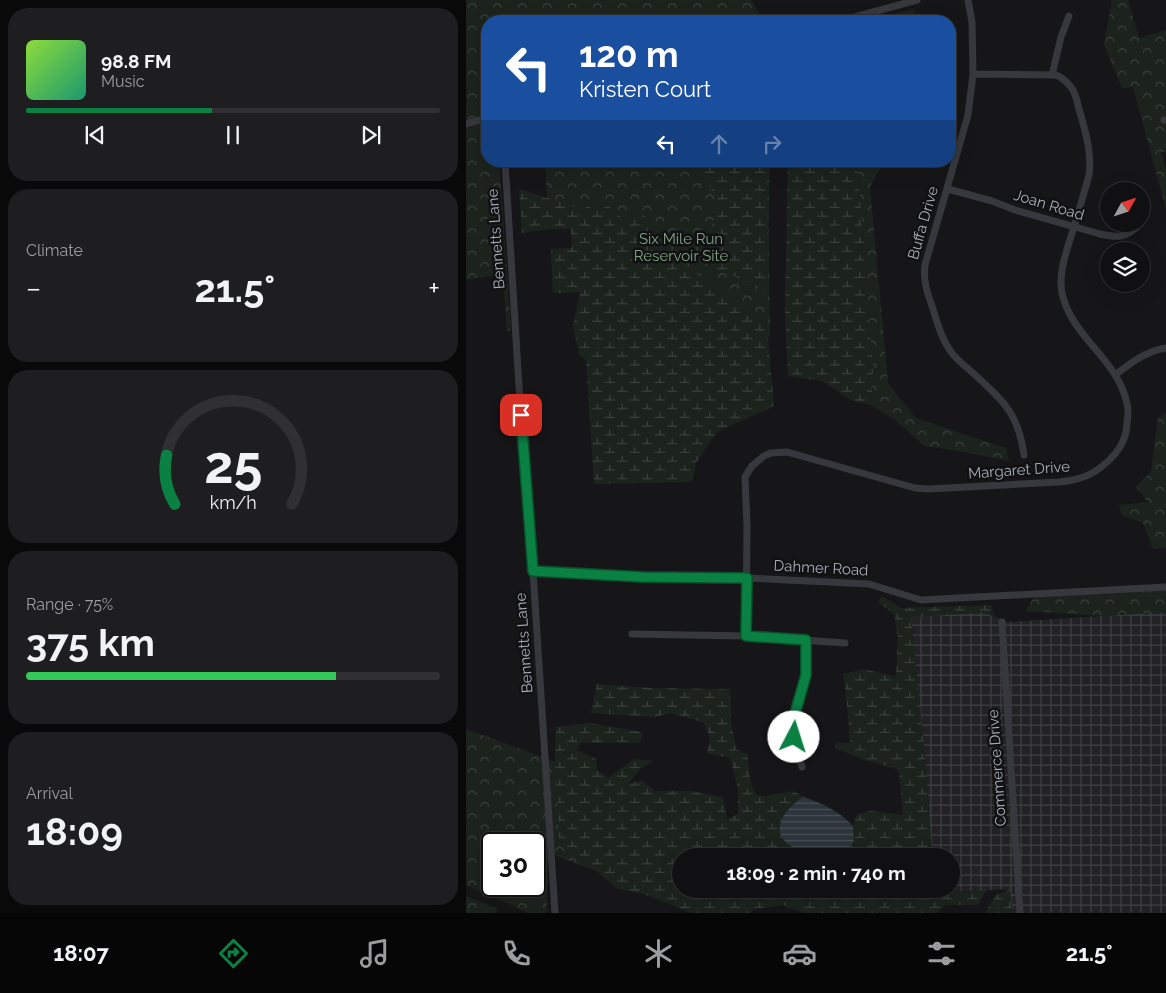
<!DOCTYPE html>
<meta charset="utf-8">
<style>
body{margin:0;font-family:Raleway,sans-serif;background:#1e1e20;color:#f1f3f6;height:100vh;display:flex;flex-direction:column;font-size:19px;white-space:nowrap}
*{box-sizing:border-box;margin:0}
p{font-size:16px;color:#9c9d9f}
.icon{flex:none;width:28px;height:28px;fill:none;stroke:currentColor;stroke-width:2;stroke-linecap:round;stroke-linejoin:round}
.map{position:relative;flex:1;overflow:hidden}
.sheet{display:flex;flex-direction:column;gap:8px;padding:8px;background:#09090a;width:466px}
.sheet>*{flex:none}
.top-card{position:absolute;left:15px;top:15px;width:475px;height:152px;border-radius:20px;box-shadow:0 5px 20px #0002,0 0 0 1px #303032;background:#1a4fa0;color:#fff;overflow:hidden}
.needle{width:32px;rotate:50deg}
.tools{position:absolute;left:634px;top:182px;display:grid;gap:10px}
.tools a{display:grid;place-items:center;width:50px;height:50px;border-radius:50%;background:#101012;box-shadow:0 5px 20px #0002,0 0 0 1px #303032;font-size:25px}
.speed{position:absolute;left:15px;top:832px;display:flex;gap:10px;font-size:25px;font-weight:700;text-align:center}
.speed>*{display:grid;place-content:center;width:65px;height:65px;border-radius:50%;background:#101012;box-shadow:0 5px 20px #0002,0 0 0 1px #303032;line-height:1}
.speed .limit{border:2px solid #111;border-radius:8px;background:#fff;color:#111}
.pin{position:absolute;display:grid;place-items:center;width:42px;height:42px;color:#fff;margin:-21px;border-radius:10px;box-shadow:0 2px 8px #0006}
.me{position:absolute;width:55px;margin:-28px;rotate:5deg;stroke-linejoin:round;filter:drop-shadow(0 0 4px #0008)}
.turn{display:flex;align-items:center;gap:18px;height:105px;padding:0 15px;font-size:22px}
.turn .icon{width:65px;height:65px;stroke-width:2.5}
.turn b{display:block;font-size:35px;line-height:42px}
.lanes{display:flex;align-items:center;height:48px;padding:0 15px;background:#0003;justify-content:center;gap:25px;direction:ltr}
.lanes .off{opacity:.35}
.big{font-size:38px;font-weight:700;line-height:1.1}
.sheet .tile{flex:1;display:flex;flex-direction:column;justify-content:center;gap:8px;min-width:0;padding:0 18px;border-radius:20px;background:#1e1e20}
.sheet .dial{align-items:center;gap:0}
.dial svg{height:130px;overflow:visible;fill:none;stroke:#303032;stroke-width:7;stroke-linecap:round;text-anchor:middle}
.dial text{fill:#f1f3f6;stroke:none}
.song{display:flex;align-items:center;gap:15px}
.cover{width:60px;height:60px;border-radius:8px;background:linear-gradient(135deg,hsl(90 70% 55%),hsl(160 70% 35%))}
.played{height:5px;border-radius:2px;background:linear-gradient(90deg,#0b8043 45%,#303032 45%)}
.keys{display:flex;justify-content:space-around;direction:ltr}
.heat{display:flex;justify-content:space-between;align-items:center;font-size:28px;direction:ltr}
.charge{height:8px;border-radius:4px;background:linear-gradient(90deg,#34c759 75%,#303032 0)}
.trip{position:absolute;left:206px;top:848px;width:288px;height:50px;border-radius:25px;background:#101012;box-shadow:0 5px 20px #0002,0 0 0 1px #303032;font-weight:700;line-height:50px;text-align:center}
.tabs{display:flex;height:80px;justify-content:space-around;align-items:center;background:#060607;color:#9c9d9f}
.tabs .icon{width:35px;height:35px}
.tabs .on{color:#0b8043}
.tabs b{font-size:22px;color:#f1f3f6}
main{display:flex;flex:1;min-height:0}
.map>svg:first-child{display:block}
.industrial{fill:url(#industrial-grid)}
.forest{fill:url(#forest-crowns);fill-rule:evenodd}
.wetland{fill:url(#wetland-marsh)}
.water{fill:url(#water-rules)}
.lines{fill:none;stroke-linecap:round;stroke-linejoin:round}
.minor{stroke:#37383d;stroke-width:7}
.route-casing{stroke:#07532c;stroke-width:12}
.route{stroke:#0b8043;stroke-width:9}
.labels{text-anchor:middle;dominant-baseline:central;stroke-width:5;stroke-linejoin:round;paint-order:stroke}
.street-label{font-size:15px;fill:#a8adb8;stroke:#111113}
.park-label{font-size:15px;fill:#7fa381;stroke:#111113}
</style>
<main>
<section class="sheet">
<div class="tile">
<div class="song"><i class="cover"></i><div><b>98.8 FM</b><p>Music</p></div></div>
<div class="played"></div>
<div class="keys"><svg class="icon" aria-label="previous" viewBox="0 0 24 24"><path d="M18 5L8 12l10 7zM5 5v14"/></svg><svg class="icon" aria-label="pause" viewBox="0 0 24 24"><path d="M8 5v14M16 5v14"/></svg><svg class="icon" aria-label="next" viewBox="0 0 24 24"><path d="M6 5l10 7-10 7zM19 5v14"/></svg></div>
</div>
<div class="tile"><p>Climate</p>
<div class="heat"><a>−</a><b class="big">21.5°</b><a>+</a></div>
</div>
<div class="tile dial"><svg viewBox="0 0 100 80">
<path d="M14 69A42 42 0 1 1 86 69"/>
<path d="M14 69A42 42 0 0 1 9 39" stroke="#0b8043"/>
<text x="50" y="56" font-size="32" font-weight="700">25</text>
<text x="50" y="72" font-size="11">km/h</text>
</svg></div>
<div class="tile"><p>Range · 75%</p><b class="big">375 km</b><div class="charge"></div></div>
<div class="tile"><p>Arrival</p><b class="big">18:09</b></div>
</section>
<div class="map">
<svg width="700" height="913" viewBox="0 0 700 913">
<defs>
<pattern id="industrial-grid" width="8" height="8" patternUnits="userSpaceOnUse" patternTransform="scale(1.25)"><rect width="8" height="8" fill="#222225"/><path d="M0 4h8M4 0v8" fill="none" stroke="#3f3f43"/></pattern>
<pattern id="forest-crowns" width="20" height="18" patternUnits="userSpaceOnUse" patternTransform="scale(1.25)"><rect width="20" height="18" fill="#1c231d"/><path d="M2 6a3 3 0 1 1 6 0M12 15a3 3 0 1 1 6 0" fill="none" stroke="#3a403c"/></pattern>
<pattern id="wetland-marsh" width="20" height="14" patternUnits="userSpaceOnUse" patternTransform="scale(1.25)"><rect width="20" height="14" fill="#1c231d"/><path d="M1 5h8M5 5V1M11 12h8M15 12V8" fill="none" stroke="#3a403c"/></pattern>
<pattern id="water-rules" width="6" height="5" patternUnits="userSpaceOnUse" patternTransform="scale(1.25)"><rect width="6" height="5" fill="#2c353c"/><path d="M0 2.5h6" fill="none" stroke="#485056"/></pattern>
</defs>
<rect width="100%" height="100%" fill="#161618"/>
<path class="industrial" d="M516 612 542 622 700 612V913H546L544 889 467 893V889H485V856H466L459 754 445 617Z"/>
<path class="forest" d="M0 0H286L296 21H21V161H33L45 330 41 331 37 274 0 280Z
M646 0H662L673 38 700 30V152H695L700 170V209L667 87 656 88 638 45Z
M448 9 450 21H401Z
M79 161H302L304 337 117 333 114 292 87 293 85 249 106 248 105 229H83Z
M391 161H418L404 187 422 383 450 418 509 438 540 448 543 461 499 452 458 446 429 420 405 405 407 369Z
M700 413V548L687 549 677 523 656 515 653 505 682 502 670 487 685 472 692 417Z
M700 589V612L641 616 559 611 569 596Z
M0 729 273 829 215 856V889L243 913 82 853 81 913H62L0 885ZM26 844H69V886H26Z
M0 896 32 909 29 913H0Z"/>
<path class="wetland" d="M232 161H315L304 164 300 290 222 256 214 261 301 326 308 406 251 432 230 463 226 482 128 484 120 360 113 355 107 326 114 292 87 293 85 249 106 248 105 229H83L56 233 53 189 116 209 137 201 158 220 177 212 187 233 240 245 252 204Z
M322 161H391L407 369 405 405 387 401 356 381 322 376 319 310Z
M416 596 435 608 525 605 529 617 516 612 445 618 459 754 466 856H369L378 853 388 841 387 826 391 814 405 811 437 815 433 772 431 769 398 760 369 748 370 742 384 743 381 704 377 674 398 669 430 677 432 637 428 614 412 602Z
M131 684 186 688 264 689 265 721 270 749 281 754 285 784 290 795 299 796 328 791 337 797 332 801 322 844 336 850 333 856H215V889H467V893L520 890 512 905H479L471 913H337L317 905 288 909 284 913H225L178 894 152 889 118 861 93 840 89 759 90 727 123 723 177 732 174 743H115L111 750 130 759 131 770 142 778 168 759 187 761 174 769 162 784 176 780 189 791H225L257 797 261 819 272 814V789L264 758 241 753 244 737 237 722 203 713 190 717 125 713Z
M544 889 546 913H519L530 895Z"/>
<path class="water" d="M337 797C356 803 373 811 387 826L388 841C374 860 368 859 346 852L344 856H333L335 850C329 848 322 846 318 840 305 825 324 805 337 797Z"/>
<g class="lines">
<path class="minor" d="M502 0 506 22 507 74 502 115 459 265C457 280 461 292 466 306 471 322 475 338 485 352 491 360 499 366 507 373 537 401 552 412 558 455
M374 21 451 0
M586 75 595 37 603 16
M698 120H700
M0 124 21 118
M484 148 491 151
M39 161 56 434 67 571 89 913
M482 189 526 201 549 210 634 234C652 238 660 238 674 224
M649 375C665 363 680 351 700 348
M67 571 177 577 281 578 403 584 455 600 700 587
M536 622 554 913
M166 634 280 636 379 643
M280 636 281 525 279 477 286 466 298 456 305 453 321 452 449 488 462 489 593 482C617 480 632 473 649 454 656 446 661 434 661 423 662 416 663 410 661 404 653 360 605 337 596 293 592 272 601 250 607 230 613 211 618 193 623 175 626 152 619 130 613 109 611 102 610 93 605 87 601 82 595 77 590 75L507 74
M336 767 328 737 330 710 340 675V640"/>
</g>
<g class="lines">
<g class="route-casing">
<path id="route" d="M55 415 67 571 177 577 281 578 280 636 340 640V675L330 710 328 737"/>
</g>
<use href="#route" class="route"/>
</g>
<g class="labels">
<g class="street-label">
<text transform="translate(583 205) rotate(17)">Joan Road</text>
<text transform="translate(457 223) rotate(-74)">Buffa Drive</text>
<text transform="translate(30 239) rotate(-94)">Bennetts Lane</text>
<text transform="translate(553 470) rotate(-4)">Margaret Drive</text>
<text transform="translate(355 568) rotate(3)">Dahmer Road</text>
<text transform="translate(58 643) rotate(-94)">Bennetts Lane</text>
<text transform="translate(531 768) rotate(-94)">Commerce Drive</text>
</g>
<g class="park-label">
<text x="215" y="239">Six Mile Run<tspan x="215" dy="17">Reservoir Site</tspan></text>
</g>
</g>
</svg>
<div class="tools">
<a><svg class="needle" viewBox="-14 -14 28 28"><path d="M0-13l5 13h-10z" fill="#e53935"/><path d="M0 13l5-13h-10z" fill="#9c9d9f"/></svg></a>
<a><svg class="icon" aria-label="layers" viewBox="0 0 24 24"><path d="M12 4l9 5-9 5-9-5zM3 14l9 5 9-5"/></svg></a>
</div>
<div class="speed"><div class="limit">30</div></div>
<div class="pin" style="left:55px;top:415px;background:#d93025"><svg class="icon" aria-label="arrive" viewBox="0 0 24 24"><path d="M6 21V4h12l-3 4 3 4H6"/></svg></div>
<svg class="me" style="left:328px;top:737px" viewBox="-20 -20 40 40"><circle r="19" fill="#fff"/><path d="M0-13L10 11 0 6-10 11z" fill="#0b8043"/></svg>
<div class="trip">18:09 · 2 min · 740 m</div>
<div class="top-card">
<div class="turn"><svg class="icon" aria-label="left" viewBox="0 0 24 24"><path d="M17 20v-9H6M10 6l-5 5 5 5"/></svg><div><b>120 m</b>Kristen Court</div></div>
<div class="lanes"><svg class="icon" aria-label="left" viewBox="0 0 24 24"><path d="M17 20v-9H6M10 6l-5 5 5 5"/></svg><svg class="icon off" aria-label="ahead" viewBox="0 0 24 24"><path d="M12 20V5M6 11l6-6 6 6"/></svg><svg class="icon off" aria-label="right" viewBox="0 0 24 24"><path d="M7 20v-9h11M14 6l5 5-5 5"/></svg></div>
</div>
</div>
</main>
<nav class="tabs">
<b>18:07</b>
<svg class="icon on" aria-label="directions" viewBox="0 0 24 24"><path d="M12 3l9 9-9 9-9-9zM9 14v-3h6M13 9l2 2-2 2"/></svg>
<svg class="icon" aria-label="music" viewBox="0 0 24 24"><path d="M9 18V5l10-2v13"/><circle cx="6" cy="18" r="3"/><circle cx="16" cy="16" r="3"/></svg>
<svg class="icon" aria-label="phone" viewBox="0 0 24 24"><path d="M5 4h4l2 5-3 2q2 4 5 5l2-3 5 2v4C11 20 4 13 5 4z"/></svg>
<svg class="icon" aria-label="climate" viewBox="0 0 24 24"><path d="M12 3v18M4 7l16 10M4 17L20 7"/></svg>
<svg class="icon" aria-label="car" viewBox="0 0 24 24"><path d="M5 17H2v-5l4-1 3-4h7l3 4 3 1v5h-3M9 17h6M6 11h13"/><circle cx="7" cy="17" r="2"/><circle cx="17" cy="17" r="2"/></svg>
<svg class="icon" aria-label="filters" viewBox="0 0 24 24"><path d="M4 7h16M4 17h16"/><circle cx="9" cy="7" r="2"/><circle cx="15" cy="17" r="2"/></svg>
<b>21.5°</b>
</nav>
